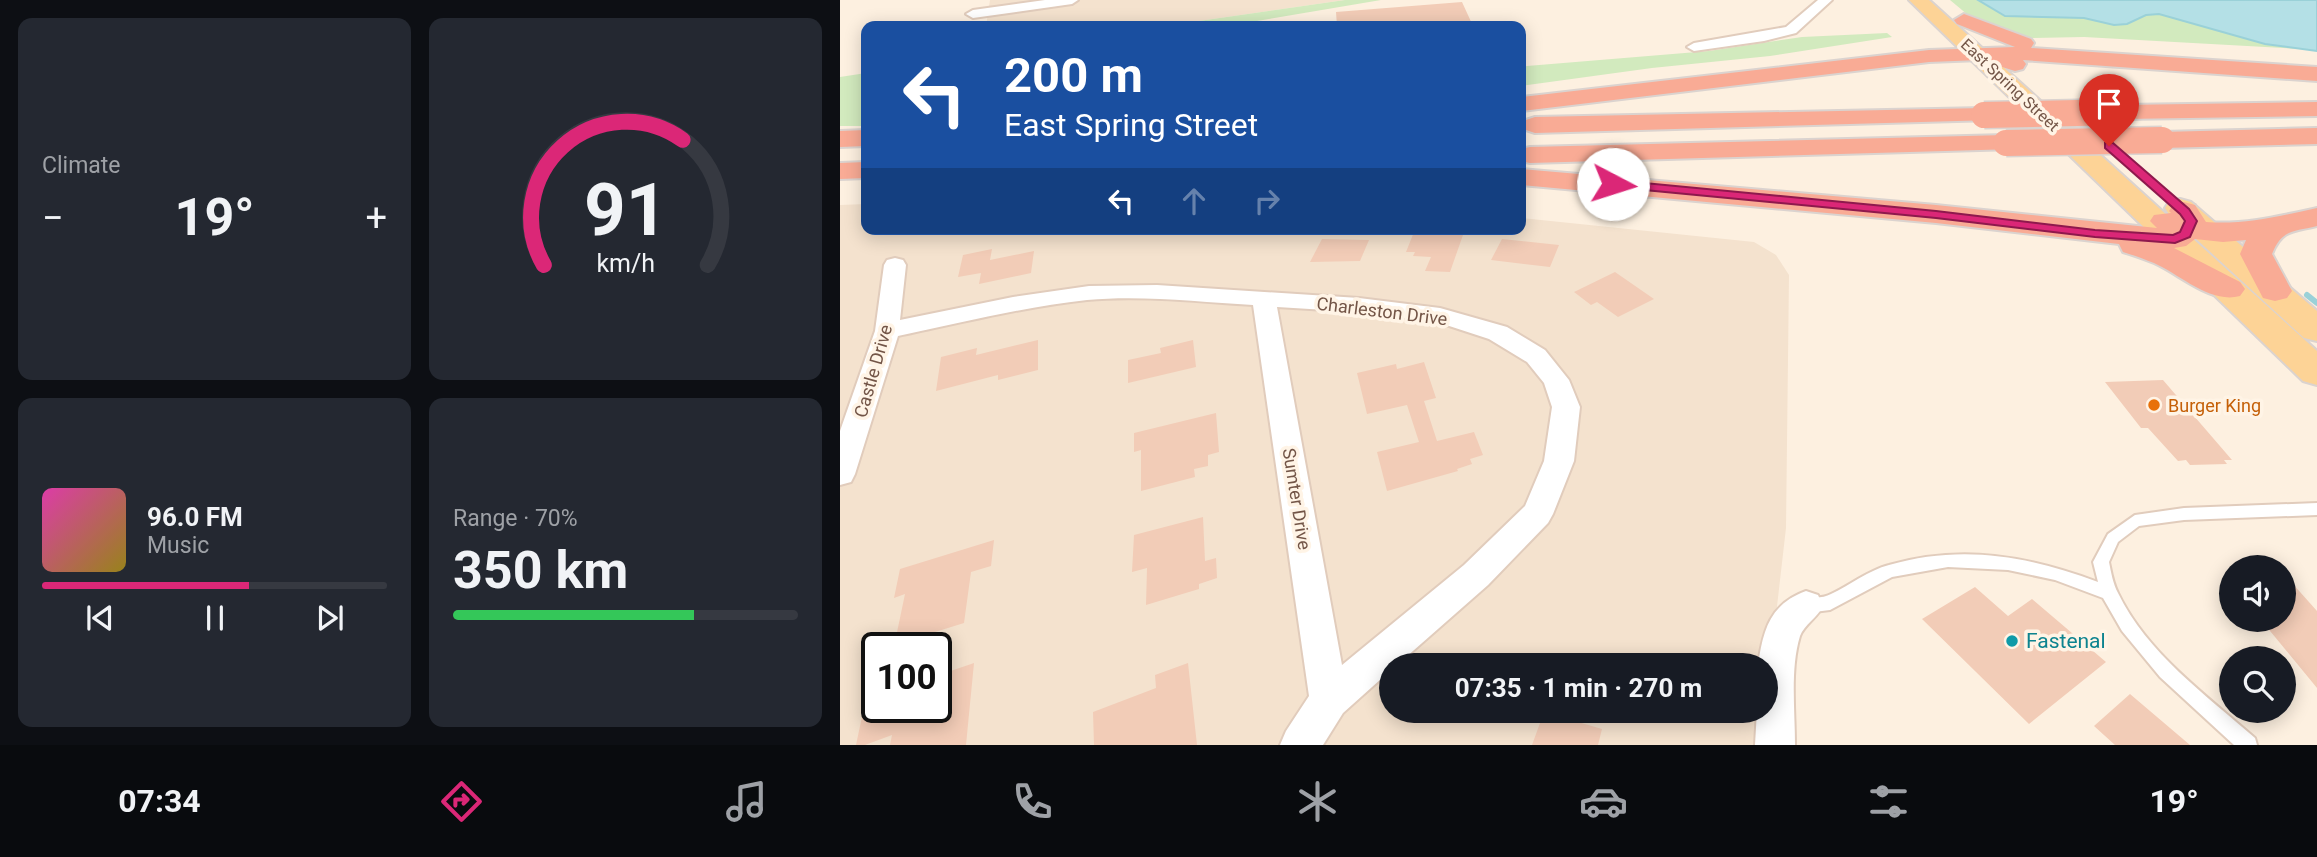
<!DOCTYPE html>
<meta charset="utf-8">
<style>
body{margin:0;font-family:Roboto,sans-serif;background:#242831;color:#f1f3f6;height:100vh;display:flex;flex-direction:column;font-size:26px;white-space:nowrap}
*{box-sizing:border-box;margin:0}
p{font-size:23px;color:#9ea1a6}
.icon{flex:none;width:38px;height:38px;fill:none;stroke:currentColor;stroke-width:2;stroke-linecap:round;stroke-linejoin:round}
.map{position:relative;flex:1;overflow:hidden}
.sheet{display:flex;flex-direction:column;gap:18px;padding:18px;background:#0d0f14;width:840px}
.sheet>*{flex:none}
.banner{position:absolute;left:21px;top:21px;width:665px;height:214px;border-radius:14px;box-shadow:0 4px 18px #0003;background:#1a4fa0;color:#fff;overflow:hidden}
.controls{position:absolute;left:1379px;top:555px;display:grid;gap:14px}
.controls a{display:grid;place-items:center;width:77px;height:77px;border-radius:50%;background:#171b24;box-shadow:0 4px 18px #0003;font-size:35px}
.speed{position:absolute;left:21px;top:632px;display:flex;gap:14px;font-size:35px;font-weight:700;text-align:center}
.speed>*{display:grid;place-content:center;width:91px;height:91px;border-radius:50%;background:#171b24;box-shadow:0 4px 18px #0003;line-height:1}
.speed .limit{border:4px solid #111;border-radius:10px;background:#fff;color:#111}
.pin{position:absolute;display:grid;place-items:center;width:60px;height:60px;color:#fff;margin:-72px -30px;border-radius:50% 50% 50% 0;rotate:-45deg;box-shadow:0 0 7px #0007}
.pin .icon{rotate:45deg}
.me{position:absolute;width:77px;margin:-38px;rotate:95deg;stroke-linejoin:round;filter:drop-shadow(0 0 5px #0008)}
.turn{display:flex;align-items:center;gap:24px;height:147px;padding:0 28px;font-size:32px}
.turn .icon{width:91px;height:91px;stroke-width:2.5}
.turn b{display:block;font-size:49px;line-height:60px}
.lanes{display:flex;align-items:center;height:66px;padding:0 28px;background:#0003;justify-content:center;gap:35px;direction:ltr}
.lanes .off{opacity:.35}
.big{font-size:52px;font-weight:700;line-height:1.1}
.sheet .widget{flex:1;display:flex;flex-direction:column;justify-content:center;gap:10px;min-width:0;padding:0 24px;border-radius:14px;background:#242831}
.sheet .dial{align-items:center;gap:0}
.dial svg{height:182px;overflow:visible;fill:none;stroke:#363941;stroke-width:7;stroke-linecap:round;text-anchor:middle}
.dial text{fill:#f1f3f6;stroke:none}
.song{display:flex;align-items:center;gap:21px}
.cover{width:84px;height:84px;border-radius:10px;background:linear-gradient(135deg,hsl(320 70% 55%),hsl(50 70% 35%))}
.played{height:7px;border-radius:4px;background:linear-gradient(90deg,#db2777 60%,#363941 60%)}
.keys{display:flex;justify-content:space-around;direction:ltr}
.heat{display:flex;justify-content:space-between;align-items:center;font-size:38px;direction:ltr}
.charge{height:10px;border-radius:5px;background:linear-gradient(90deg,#34c759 70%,#363941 0)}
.sheet .tiles{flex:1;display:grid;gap:18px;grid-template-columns:repeat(2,1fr)}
.trip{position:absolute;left:539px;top:653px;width:399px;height:70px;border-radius:35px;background:#171b24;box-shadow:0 4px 18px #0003;font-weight:700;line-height:70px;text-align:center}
.tab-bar{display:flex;height:112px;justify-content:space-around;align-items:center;background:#090b0e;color:#9ea1a6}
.tab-bar .icon{width:49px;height:49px}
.tab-bar .on{color:#db2777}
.tab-bar b{font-size:32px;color:#f1f3f6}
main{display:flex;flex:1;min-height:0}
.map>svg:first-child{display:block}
.residential{fill:#f4e2ce;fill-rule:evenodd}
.green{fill:#d2eabe}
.water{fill:#b4e0e6;stroke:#9ad1d8;stroke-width:2}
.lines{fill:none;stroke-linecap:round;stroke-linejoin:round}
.stream{stroke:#9ad1d8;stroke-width:6}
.building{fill:#f2ccb7}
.lane-casing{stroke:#e1ccbc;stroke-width:4}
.street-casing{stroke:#e1ccbc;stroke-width:4}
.primary-casing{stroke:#dbd3cf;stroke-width:4}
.highway-casing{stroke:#dbd3cf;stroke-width:4}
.lane{fill:#fff;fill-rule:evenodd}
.street{fill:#fff;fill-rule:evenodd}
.primary{fill:#fdd396;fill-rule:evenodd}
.highway{fill:#f9ab95;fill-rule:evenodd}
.highway-bridge-casing{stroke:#dbd3cf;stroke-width:29;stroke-linecap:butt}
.highway-bridge{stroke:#f9ab95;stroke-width:26}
.route{fill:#db2777;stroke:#8e194d;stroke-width:2}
.food-dot{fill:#e8710a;stroke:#fff4e6;stroke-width:2.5}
.culture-dot{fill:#0f9aa8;stroke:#fff4e6;stroke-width:2.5}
.labels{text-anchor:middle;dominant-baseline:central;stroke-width:7;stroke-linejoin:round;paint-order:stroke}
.far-street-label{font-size:16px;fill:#735547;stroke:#fff4e6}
.street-label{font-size:18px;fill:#735547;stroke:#fff4e6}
.food-label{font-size:18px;fill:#c56008;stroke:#fff4e6;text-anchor:start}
.near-culture-label{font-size:21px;fill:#0d838f;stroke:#fff4e6;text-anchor:start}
</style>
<main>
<section class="sheet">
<div class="tiles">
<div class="widget"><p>Climate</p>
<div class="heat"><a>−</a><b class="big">19°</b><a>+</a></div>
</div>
<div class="widget dial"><svg viewBox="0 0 100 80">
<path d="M14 69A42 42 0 1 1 86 69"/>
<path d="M14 69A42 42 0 0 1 75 14" stroke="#db2777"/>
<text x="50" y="56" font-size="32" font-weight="700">91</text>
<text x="50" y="72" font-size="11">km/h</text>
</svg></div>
<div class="widget">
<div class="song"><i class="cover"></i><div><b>96.0 FM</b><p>Music</p></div></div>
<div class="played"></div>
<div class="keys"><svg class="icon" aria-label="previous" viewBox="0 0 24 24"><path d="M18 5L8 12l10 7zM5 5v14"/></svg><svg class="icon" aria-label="pause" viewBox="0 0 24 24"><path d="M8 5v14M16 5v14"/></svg><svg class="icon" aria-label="next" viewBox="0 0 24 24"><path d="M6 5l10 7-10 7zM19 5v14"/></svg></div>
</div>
<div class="widget"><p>Range · 70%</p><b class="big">350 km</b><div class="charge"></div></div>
</div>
</section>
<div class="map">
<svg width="1477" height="745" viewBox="0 0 1477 745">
<rect width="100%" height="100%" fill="#fdf0e0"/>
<path class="residential" d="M150 0H505L324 26H146Z
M26 204V229H681V218L914 242 936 255 949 275 946 528 926 702V665H551V710L925 711 921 745H0V205ZM37 648H96V707H37Z"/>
<path class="green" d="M505 0H541L387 26H324Z
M1110 0H1138L1165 16 1244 18 1274 25 1287 24 1306 15 1319 14 1425 44 1460 49 1244 37 1193 38 1177 36 1134 20Z
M1047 33 1052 37 930 56 812 68 681 86V67L687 66 869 51 962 37Z
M26 73V126H0V77Z"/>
<path class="water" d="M1138 0H1477V51L1425 44 1319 14 1306 15 1287 24 1274 25 1244 18 1165 16Z"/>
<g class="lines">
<path class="stream" d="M1467 295 1477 303"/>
</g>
<path class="building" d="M622 2 633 26H497L496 12Z
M574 232 623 235 610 272 585 271 591 257 573 256 575 252H566Z
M482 239 529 240 520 261 470 262Z
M662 239 719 245 710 267 651 260Z
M152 249 150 260 194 251 191 273 139 284 141 273 118 277 123 255Z
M775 272 814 299 778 317 757 302 751 305 734 292Z
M198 340V370L158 380V375L96 391 101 357 137 348 136 355Z
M353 340 356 367 288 383V360L321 353 320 348Z
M584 362 596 398 584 401 597 441 634 432 643 455 630 459 632 464 617 469 618 471 547 491 537 452 579 442 567 405 527 414 517 373 556 364 557 369Z
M1323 380 1392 460H1384L1387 464 1350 465 1346 460 1338 461 1308 428H1301L1265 382Z
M376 413 379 452 368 455V466L354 469 355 477 301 491V450L294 452V433Z
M363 517 365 561 376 558 377 578 359 584V589L306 605 307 568 292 572 294 535Z
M154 540 151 566 131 572 124 623 63 642 65 635 56 637 65 594 54 598 60 569Z
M1444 574 1477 611V688L1421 620H1444Z
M1135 587 1168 616 1192 599 1266 662 1189 724 1082 619Z
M134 663 126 745H50L52 735 25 745H16L23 712 36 707H96V676Z
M348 663 357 745H254L253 712 316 688 315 675Z
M1290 694 1350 745H1275L1254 726Z
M704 712 762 729 758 745H692Z"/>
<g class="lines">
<g class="lane-casing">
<path id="lane" d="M1477 503V515L1344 520 1299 526 1278 542 1269 562C1271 572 1273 584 1278 593 1307 653 1366 695 1415 738L1417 745H1394L1320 677 1282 631 1263 598 1215 580 1168 570 1108 567 1052 577 990 610 966 613 960 611 958 606 960 601C970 597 982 599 991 594 1010 585 1029 570 1049 565 1122 544 1188 556 1258 582L1253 562 1268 534 1295 515 1344 508Z"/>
</g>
<g class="street-casing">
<path id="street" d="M205 0H238L232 4 133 18 126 14 133 10Z
M978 0H992L956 33 924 41 854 51 847 47 854 43 946 27Z
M55 258 63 260 66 265 60 320 173 297 249 286 317 285 519 298 600 308 667 327 705 350 729 380 740 407 734 461 713 514 708 523 648 585 557 665H551V670L503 713 483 745H440L446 731 469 696 413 305C359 302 302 295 247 300 183 307 120 323 58 336L15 474 11 482 0 485V431L35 331 44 265 47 260ZM437 307 519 312 597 322 649 339 687 362 704 383 712 407 704 461 685 506 624 565 502 665Z
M966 591 978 595 983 606C978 617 964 625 960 636 950 669 955 710 955 745H915L917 710H926V665H918C923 630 930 604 966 591Z"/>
</g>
<g class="primary-casing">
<path id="primary" d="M1069 0H1089L1477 351V385L1463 381Z
M1340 199 1351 202 1477 311V341L1464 338 1329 214 1325 208 1329 202Z"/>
</g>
<g class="highway-casing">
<path id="highway" d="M1124 14 1191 39 1194 43 1191 48 1477 67V81L1183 60 1186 64 1183 69 1175 71 1140 60 1089 62 681 111V97L1089 50 1175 47 1117 24 1114 20Z
M1477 102V116L1283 119 1274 117 1271 112 1274 107 1283 105Z
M1144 108 1153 110 1156 115 1153 120 695 133 686 130 682 125 686 120 695 117Z
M1477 128V144L1322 148 1313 146 1309 140 1313 134 1322 132Z
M26 130V146L0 147V131Z
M1166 135 1175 137 1179 143 1175 149 690 163 681 161V149L690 147Z
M26 162V178L0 179V163Z
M681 169 1096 205 1317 228 1310 221 1314 215 1331 213 1329 211 1333 205 1344 202 1355 205 1366 222C1404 225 1440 216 1477 208V226C1453 232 1442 229 1432 254L1452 291 1447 298 1435 301 1423 298 1400 254 1406 240 1383 242 1355 239 1346 246 1334 248 1400 282 1405 289 1400 296C1370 304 1341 275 1314 263 1304 259 1293 255 1283 252L1279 244 1096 223 681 185Z"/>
</g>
<use href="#lane" class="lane"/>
<use href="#street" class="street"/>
<use href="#primary" class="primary"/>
<use href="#highway" class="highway"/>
<g class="highway-bridge-casing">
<path id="highway-bridge" d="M1144 115 1283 112
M1166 143 1322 140"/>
</g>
<use href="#highway-bridge" class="highway-bridge"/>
</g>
<path class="route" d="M1265 143H1273L1349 209 1357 221 1350 237 1335 243 1255 237 1096 218 773 187 767 184 773 180 1096 211 1255 230 1333 235 1340 232 1345 221 1340 214 1265 148Z"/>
<circle class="food-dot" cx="1314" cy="405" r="7"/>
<circle class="culture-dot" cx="1172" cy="641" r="7"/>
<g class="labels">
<g class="far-street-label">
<text transform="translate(1170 85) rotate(43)">East Spring Street</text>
</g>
<g class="street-label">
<text transform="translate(542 311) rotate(7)">Charleston Drive</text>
<text transform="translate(33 371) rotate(-74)">Castle Drive</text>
<text transform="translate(457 499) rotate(81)">Sumter Drive</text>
</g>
<g class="food-label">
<text x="1328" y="405">Burger King</text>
</g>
<g class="near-culture-label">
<text x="1186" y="641">Fastenal</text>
</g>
</g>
</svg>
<div class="controls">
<a><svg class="icon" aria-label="sound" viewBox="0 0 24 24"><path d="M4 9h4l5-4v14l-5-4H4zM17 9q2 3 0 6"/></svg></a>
<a><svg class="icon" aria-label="search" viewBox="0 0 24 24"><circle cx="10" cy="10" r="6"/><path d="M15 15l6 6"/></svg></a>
</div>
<div class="speed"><div class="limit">100</div></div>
<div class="pin" style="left:1269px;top:146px;background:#d93025"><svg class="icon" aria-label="arrive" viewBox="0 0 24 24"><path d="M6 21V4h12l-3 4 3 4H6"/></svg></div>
<svg class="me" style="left:773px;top:184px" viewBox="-20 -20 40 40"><circle r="19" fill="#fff"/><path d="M0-13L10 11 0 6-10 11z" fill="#db2777"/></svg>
<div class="trip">07:35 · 1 min · 270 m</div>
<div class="banner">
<div class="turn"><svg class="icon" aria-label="left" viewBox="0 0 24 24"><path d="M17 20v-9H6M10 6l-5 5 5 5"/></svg><div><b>200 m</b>East Spring Street</div></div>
<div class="lanes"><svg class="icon" aria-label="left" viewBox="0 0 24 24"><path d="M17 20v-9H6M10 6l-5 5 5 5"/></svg><svg class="icon off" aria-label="ahead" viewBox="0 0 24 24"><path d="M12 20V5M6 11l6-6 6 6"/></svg><svg class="icon off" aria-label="right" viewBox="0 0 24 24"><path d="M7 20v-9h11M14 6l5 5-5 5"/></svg></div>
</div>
</div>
</main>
<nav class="tab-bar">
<b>07:34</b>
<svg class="icon on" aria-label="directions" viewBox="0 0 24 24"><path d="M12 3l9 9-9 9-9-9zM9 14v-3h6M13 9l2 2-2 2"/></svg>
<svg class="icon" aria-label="music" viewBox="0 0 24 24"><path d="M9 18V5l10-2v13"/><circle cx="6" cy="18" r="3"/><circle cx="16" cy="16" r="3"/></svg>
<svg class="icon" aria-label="phone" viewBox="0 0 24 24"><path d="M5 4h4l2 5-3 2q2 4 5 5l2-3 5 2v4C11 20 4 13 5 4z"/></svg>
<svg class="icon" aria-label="climate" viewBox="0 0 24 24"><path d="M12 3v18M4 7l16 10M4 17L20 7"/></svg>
<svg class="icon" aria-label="car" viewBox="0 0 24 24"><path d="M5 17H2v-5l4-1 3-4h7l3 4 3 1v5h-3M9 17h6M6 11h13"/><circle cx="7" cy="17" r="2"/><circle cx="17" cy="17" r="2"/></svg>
<svg class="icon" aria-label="filters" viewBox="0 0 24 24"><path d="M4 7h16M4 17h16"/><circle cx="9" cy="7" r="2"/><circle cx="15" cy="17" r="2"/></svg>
<b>19°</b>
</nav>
